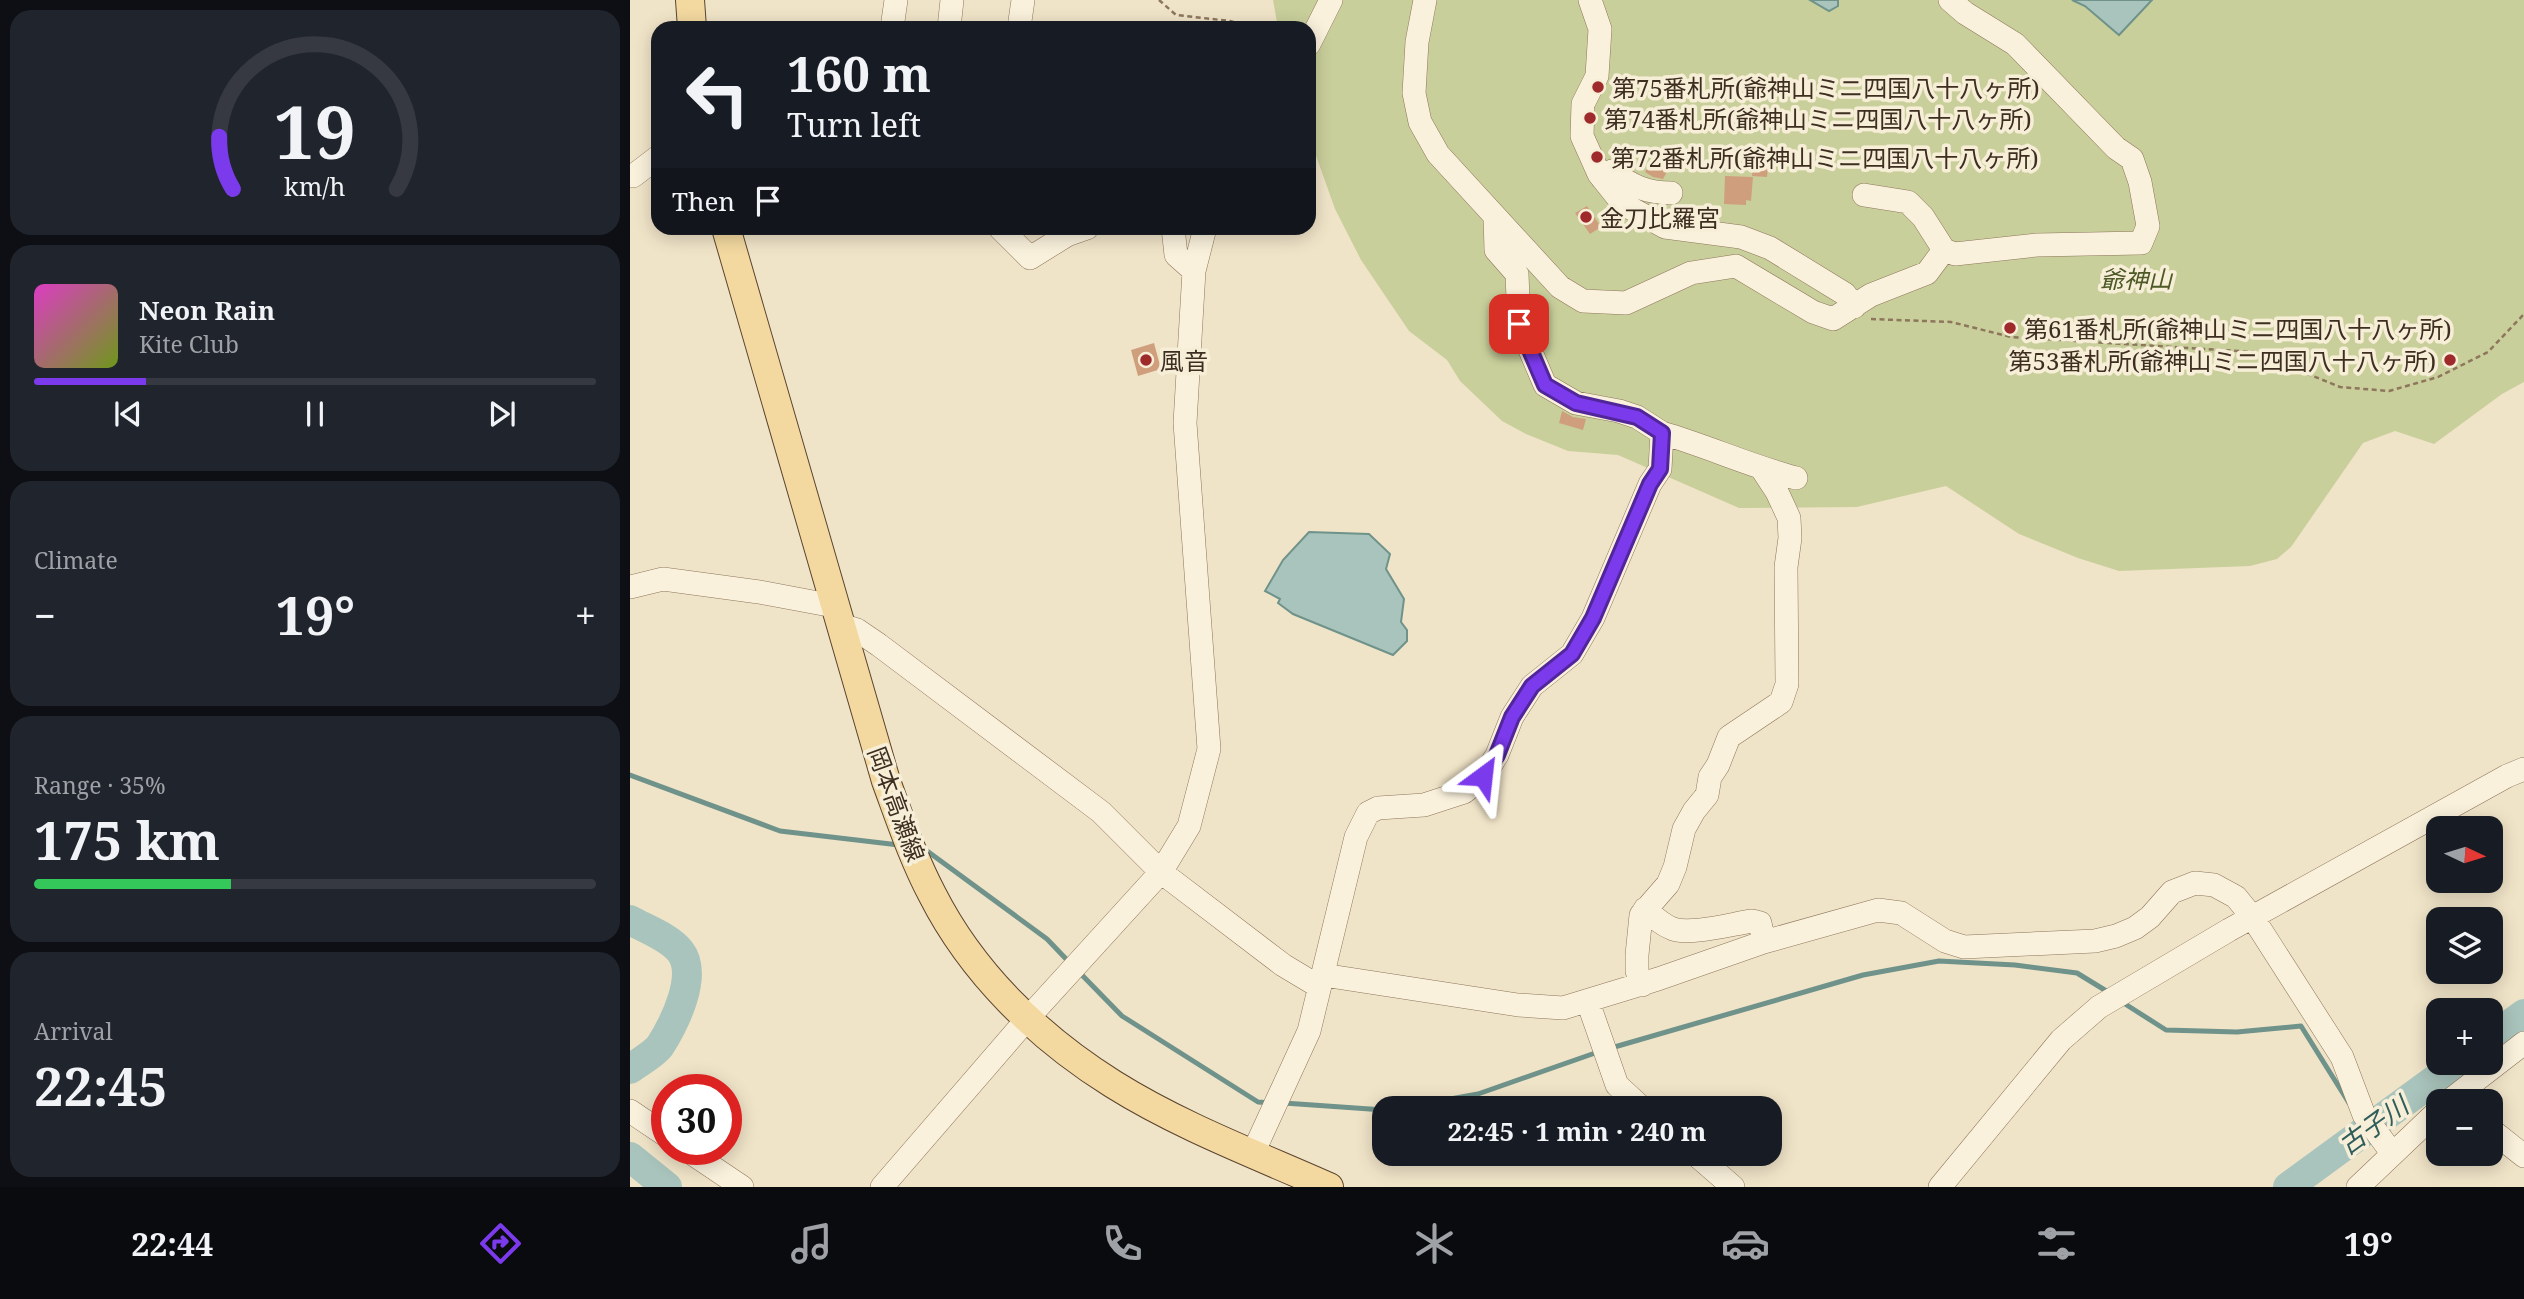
<!DOCTYPE html>
<meta charset="utf-8">
<style>
body{margin:0;font-family:"Noto Serif","Noto Sans JP",serif;background:#20242c;color:#f1f3f6;height:100vh;display:flex;flex-direction:column;font-size:26px;white-space:nowrap}
*{box-sizing:border-box;margin:0}
p{font-size:23px;color:#9ea1a6}
.icon{flex:none;width:38px;height:38px;fill:none;stroke:currentColor;stroke-width:2;stroke-linecap:round;stroke-linejoin:round}
.map{position:relative;flex:1;overflow:hidden}
.sheet{display:flex;flex-direction:column;gap:10px;padding:10px;background:#0d0f14;width:630px}
.sheet>*{flex:none}
.hud{position:absolute;left:21px;top:21px;width:665px;height:214px;border-radius:21px;box-shadow:0 4px 18px #0003;background:#171b24;color:#f1f3f6;overflow:hidden}
.needle{width:46px;rotate:94deg}
.tools{position:absolute;left:1796px;top:816px;display:grid;gap:14px}
.tools a{display:grid;place-items:center;width:77px;height:77px;border-radius:14px;background:#171b24;box-shadow:0 4px 18px #0003;font-size:35px}
.speed{position:absolute;left:21px;top:1074px;display:flex;gap:14px;font-size:35px;font-weight:700;text-align:center}
.speed>*{display:grid;place-content:center;width:91px;height:91px;border-radius:50%;background:#171b24;box-shadow:0 4px 18px #0003;line-height:1}
.speed .limit{border:10px solid #d22;background:#fff;color:#111}
.pin{position:absolute;display:grid;place-items:center;width:60px;height:60px;color:#fff;margin:-30px;border-radius:14px;box-shadow:0 4px 10px #0006}
.me{position:absolute;width:77px;margin:-38px;rotate:30deg;stroke-linejoin:round;filter:drop-shadow(0 0 5px #0008)}
.turn{display:flex;align-items:center;gap:24px;height:147px;padding:0 21px;font-size:32px}
.turn .icon{width:91px;height:91px;stroke-width:2.5}
.turn b{display:block;font-size:49px;line-height:60px}
.then{display:flex;align-items:center;height:66px;padding:0 21px;background:#0003;gap:14px;font-size:26px}
.big{font-size:52px;font-weight:700;line-height:1.1}
.sheet .card{flex:1;display:flex;flex-direction:column;justify-content:center;gap:10px;min-width:0;padding:0 24px;border-radius:21px;background:#20242c}
.sheet .dial{align-items:center;gap:0}
.dial svg{height:182px;overflow:visible;fill:none;stroke:#363941;stroke-width:7;stroke-linecap:round;text-anchor:middle}
.dial text{fill:#f1f3f6;stroke:none}
.song{display:flex;align-items:center;gap:21px}
.cover{width:84px;height:84px;border-radius:10px;background:linear-gradient(135deg,hsl(310 70% 55%),hsl(80 70% 35%))}
.played{height:7px;border-radius:4px;background:linear-gradient(90deg,#7c3aed 20%,#363941 20%)}
.keys{display:flex;justify-content:space-around;direction:ltr}
.heat{display:flex;justify-content:space-between;align-items:center;font-size:38px;direction:ltr}
.charge{height:10px;border-radius:5px;background:linear-gradient(90deg,#34c759 35%,#363941 0)}
.trip{position:absolute;left:742px;top:1096px;width:410px;height:70px;border-radius:21px;background:#171b24;box-shadow:0 4px 18px #0003;font-weight:700;line-height:70px;text-align:center}
.dock{display:flex;height:112px;justify-content:space-around;align-items:center;background:#090b0e;color:#9ea1a6}
.dock .icon{width:49px;height:49px}
.dock .on{color:#7c3aed}
.dock b{font-size:32px;color:#f1f3f6}
main{display:flex;flex:1;min-height:0}
.map>svg:first-child{display:block}
.green{fill:#c9cf9b}
.water{fill:#a9c4bc;stroke:#6f938a;stroke-width:2}
.lines{fill:none;stroke-linecap:round;stroke-linejoin:round}
.stream{stroke:#6f938a;stroke-width:5}
.river{stroke:#a9c4bc;stroke-width:30}
.building{fill:#cf9f7d}
.minor-casing{stroke:#8d765c;stroke-width:24}
.major-casing{stroke:#5b4430;stroke-width:30}
.path{stroke:#8d765c;stroke-width:2.5;stroke-dasharray:5 3.5;stroke-linecap:butt}
.minor{stroke:#faf1dc;stroke-width:23}
.major{stroke:#f3d9a0;stroke-width:28}
.route-casing{stroke:#51269a;stroke-width:18}
.route{stroke:#7c3aed;stroke-width:12}
.poi-dot{fill:#9e2a2b;stroke:#f7eed8;stroke-width:2.5}
.labels{text-anchor:middle;dominant-baseline:central;stroke-width:7;stroke-linejoin:round;paint-order:stroke}
.poi-label{font-size:24px;fill:#3d2e20;stroke:#f7eed8;text-anchor:start}
.park-label{font-size:24px;font-style:italic;fill:#4d5a26;stroke:#f7eed8}
.street-label{font-size:24px;fill:#3d2e20;stroke:#f7eed8}
.water-label{font-size:26px;font-style:italic;fill:#2f5d5a;stroke:#f7eed8}
</style>
<main>
<section class="sheet">
<div class="card dial"><svg viewBox="0 0 100 80">
<path d="M14 69A42 42 0 1 1 86 69"/>
<path d="M14 69A42 42 0 0 1 8 46" stroke="#7c3aed"/>
<text x="50" y="56" font-size="32" font-weight="700">19</text>
<text x="50" y="72" font-size="11">km/h</text>
</svg></div>
<div class="card">
<div class="song"><i class="cover"></i><div><b>Neon Rain</b><p>Kite Club</p></div></div>
<div class="played"></div>
<div class="keys"><svg class="icon" aria-label="previous" viewBox="0 0 24 24"><path d="M18 5L8 12l10 7zM5 5v14"/></svg><svg class="icon" aria-label="pause" viewBox="0 0 24 24"><path d="M8 5v14M16 5v14"/></svg><svg class="icon" aria-label="next" viewBox="0 0 24 24"><path d="M6 5l10 7-10 7zM19 5v14"/></svg></div>
</div>
<div class="card"><p>Climate</p>
<div class="heat"><a>−</a><b class="big">19°</b><a>+</a></div>
</div>
<div class="card"><p>Range · 35%</p><b class="big">175 km</b><div class="charge"></div></div>
<div class="card"><p>Arrival</p><b class="big">22:45</b></div>
</section>
<div class="map">
<svg width="1894" height="1187" viewBox="0 0 1894 1187">
<rect width="100%" height="100%" fill="#f0e4c8"/>
<path class="green" d="M643 0H1894V382L1872 394 1804 444 1765 431 1733 443 1661 547 1647 559 1620 566 1489 571 1448 558 1389 534 1316 486 1227 507 1109 508 988 455 938 451 896 434 872 421 830 381 817 360 779 331 731 260 705 209 679 136V28H648Z"/>
<path class="water" d="M1180 0H1208V6L1199 11Z
M1442 0H1522L1489 35 1455 6Z
M679 532 739 534 760 554 756 569 774 599 771 622 777 630V641L763 655 663 614 648 603 650 599 635 591 653 560Z"/>
<g class="lines">
<path class="stream" d="M0 775 150 831 269 845
M293 848 417 939 439 962
M449 972 492 1016 628 1102 641 1103
M1492 1002 1536 1030 1607 1032 1671 1026 1719 1103
M981 1048 1233 975 1309 961 1385 965 1447 973 1478 992
M654 1103 754 1110
M770 1108 848 1094 968 1052"/>
<path class="river" d="M0 920C16 929 39 937 50 951 69 975 44 1024 30 1046 23 1055 9 1062 0 1069
M1860 1039 1894 1014
M0 1157 37 1187
M1658 1187 1829 1062"/>
</g>
<path class="building" d="M1124 157 1139 158 1137 177 1122 176Z
M1022 160 1038 170 1033 179 1023 177 1015 172Z
M1095 176 1123 177 1121 201 1116 200V205L1094 204Z
M957 206 971 227 960 234 945 213Z
M524 343 531 369 508 376 501 350Z
M932 411 943 417 956 419 953 430 929 423Z"/>
<g class="lines">
<g class="minor-casing">
<path id="minor" d="M795 0 787 42 784 93 790 122 808 154 930 287 953 301 996 303 1061 273 1106 266 1183 312 1203 319 1241 295 1297 273 1314 250 1325 254 1407 245 1511 243 1518 226 1510 182 1502 159 1486 148 1385 44 1335 13 1320 0
M960 0 970 29 967 76 953 104 952 136 969 174 993 204 1035 227 1111 237 1140 248 1215 294 1224 307
M262 28 266 0
M319 28 322 0
M389 28 393 0
M679 44 701 0
M0 176H3L28 157
M972 178 982 171C1001 186 1017 193 1041 193
M1234 195 1278 202 1293 217 1314 250
M865 217 866 250 887 274 889 324 915 385 946 403 989 411 1007 417 1032 433
M370 228 400 258 437 235 457 228
M543 228 546 255 564 271
M0 587 33 579 129 592 204 606
M211 625 227 630 249 645 471 812 531 872 653 965 688 986
M1015 909C1024 917 1032 925 1043 929 1062 935 1101 924 1122 921L1130 923 1134 942
M693 975 888 1005 933 1008 1028 979 1134 942 1248 910 1271 913 1315 941 1334 947 1465 941 1486 936 1505 928 1520 917 1542 892 1565 883 1584 885 1606 897 1623 918 1712 1057 1734 1115 1762 1153
M1012 985 1007 971V955L1011 915 1038 884 1045 867 1054 829 1064 811 1077 795 1080 777 1088 765 1099 737 1151 702 1157 684 1156 567 1160 538 1159 518 1147 492 1132 469
M958 1002 987 1085 1012 1108
M1819 1101 1894 1043
M0 1111 37 1136
M1860 1129 1894 1156
M57 1150 112 1187
M623 1153 679 1031 726 837 738 813 748 808 794 805 834 792 853 777 867 755 882 717 902 686 942 654 963 618 1020 484 1030 469 1032 433C1077 446 1120 466 1166 478
M1064 1153 1103 1187
M252 1187 398 1018 531 872 559 826 579 749 555 423 564 271 575 228
M1310 1187 1431 1040 1469 1007 1599 930 1877 776 1894 769
M1728 1187 1808 1111"/>
</g>
<g class="major-casing">
<path id="major" d="M60 0 62 28
M96 228 256 781C270 819 283 858 302 894 342 973 408 1037 483 1084 550 1126 627 1155 699 1187"/>
</g>
<path class="path" d="M529 0 546 15 600 21 623 28
M1241 319 1321 322 1381 337 1624 352 1710 387 1759 391 1808 377 1858 352 1894 314"/>
<use href="#minor" class="minor"/>
<use href="#major" class="major"/>
</g>
<g class="lines">
<g class="route-casing">
<path id="route" d="M853 776 867 755 882 717 902 686 942 654 963 618 1020 484 1030 469 1032 433 1007 417 946 403 915 385 889 324"/>
</g>
<use href="#route" class="route"/>
</g>
<g class="poi-dot">
<circle cx="968" cy="87" r="7"/>
<circle cx="960" cy="118" r="7"/>
<circle cx="967" cy="157" r="7"/>
<circle cx="956" cy="217" r="7"/>
<circle cx="1380" cy="328" r="7"/>
<circle cx="516" cy="360" r="7"/>
<circle cx="1820" cy="360" r="7"/>
</g>
<g class="labels">
<g class="poi-label">
<text x="982" y="87">第75番札所(爺神山ミニ四国八十八ヶ所)</text>
<text x="974" y="118">第74番札所(爺神山ミニ四国八十八ヶ所)</text>
<text x="981" y="157">第72番札所(爺神山ミニ四国八十八ヶ所)</text>
<text x="970" y="217">金刀比羅宮</text>
<text x="1394" y="328">第61番札所(爺神山ミニ四国八十八ヶ所)</text>
<text x="530" y="360">風音</text>
<text x="1806" y="360" text-anchor="end">第53番札所(爺神山ミニ四国八十八ヶ所)</text>
</g>
<g class="park-label">
<text x="1506" y="278">爺神山</text>
</g>
<g class="street-label">
<text transform="translate(267 804) rotate(70)">岡本高瀬線</text>
</g>
<g class="water-label">
<text transform="translate(1743 1125) rotate(-36)">古子川</text>
</g>
</g>
</svg>
<div class="tools">
<a><svg class="needle" viewBox="-14 -14 28 28"><path d="M0-13l5 13h-10z" fill="#e53935"/><path d="M0 13l5-13h-10z" fill="#9ea1a6"/></svg></a>
<a><svg class="icon" aria-label="layers" viewBox="0 0 24 24"><path d="M12 4l9 5-9 5-9-5zM3 14l9 5 9-5"/></svg></a>
<a>+</a>
<a>−</a>
</div>
<div class="speed"><div class="limit">30</div></div>
<div class="pin" style="left:889px;top:324px;background:#d93025"><svg class="icon" aria-label="arrive" viewBox="0 0 24 24"><path d="M6 21V4h12l-3 4 3 4H6"/></svg></div>
<svg class="me" style="left:853px;top:776px" viewBox="-20 -20 40 40"><path d="M0-17L14 15 0 8-14 15z" fill="#7c3aed" stroke="#fff" stroke-width="4"/></svg>
<div class="trip">22:45 · 1 min · 240 m</div>
<div class="hud">
<div class="turn"><svg class="icon" aria-label="left" viewBox="0 0 24 24"><path d="M17 20v-9H6M10 6l-5 5 5 5"/></svg><div><b>160 m</b>Turn left</div></div>
<div class="then">Then<svg class="icon" aria-label="arrive" viewBox="0 0 24 24"><path d="M6 21V4h12l-3 4 3 4H6"/></svg></div>
</div>
</div>
</main>
<nav class="dock">
<b>22:44</b>
<svg class="icon on" aria-label="directions" viewBox="0 0 24 24"><path d="M12 3l9 9-9 9-9-9zM9 14v-3h6M13 9l2 2-2 2"/></svg>
<svg class="icon" aria-label="music" viewBox="0 0 24 24"><path d="M9 18V5l10-2v13"/><circle cx="6" cy="18" r="3"/><circle cx="16" cy="16" r="3"/></svg>
<svg class="icon" aria-label="phone" viewBox="0 0 24 24"><path d="M5 4h4l2 5-3 2q2 4 5 5l2-3 5 2v4C11 20 4 13 5 4z"/></svg>
<svg class="icon" aria-label="climate" viewBox="0 0 24 24"><path d="M12 3v18M4 7l16 10M4 17L20 7"/></svg>
<svg class="icon" aria-label="car" viewBox="0 0 24 24"><path d="M5 17H2v-5l4-1 3-4h7l3 4 3 1v5h-3M9 17h6M6 11h13"/><circle cx="7" cy="17" r="2"/><circle cx="17" cy="17" r="2"/></svg>
<svg class="icon" aria-label="filters" viewBox="0 0 24 24"><path d="M4 7h16M4 17h16"/><circle cx="9" cy="7" r="2"/><circle cx="15" cy="17" r="2"/></svg>
<b>19°</b>
</nav>
